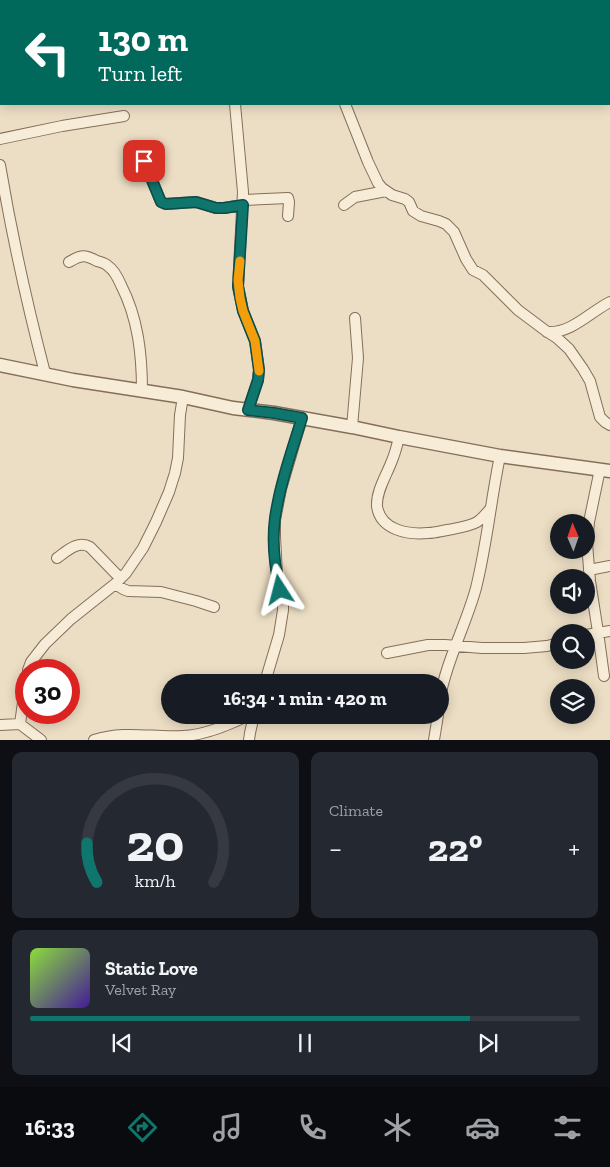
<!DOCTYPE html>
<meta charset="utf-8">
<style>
body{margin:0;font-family:"Zilla Slab",serif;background:#242831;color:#f1f3f6;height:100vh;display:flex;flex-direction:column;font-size:19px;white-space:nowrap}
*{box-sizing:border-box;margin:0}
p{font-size:16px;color:#9ea1a6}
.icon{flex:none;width:28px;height:28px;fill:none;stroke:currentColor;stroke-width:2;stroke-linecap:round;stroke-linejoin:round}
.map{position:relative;height:740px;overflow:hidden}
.side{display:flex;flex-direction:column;gap:12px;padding:12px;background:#0d0f14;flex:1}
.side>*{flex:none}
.guide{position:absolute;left:0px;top:0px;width:610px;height:105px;box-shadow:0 2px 12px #0003;background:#00695c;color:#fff;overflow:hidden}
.needle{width:32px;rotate:358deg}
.buttons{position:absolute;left:550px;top:514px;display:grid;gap:10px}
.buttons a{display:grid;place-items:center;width:45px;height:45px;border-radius:50%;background:#171b24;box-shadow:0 2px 12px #0003;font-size:25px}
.speed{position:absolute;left:15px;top:659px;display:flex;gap:10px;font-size:25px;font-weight:700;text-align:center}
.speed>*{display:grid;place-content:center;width:65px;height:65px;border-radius:50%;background:#171b24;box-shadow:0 2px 12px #0003;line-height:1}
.speed .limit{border:8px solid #d22;background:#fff;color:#111}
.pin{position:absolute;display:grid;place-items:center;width:42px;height:42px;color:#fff;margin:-21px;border-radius:10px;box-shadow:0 2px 8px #0006}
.me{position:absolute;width:55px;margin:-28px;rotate:351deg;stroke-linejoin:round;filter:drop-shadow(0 0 4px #0008)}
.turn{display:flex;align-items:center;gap:18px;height:105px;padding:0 15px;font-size:22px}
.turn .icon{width:65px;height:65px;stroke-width:2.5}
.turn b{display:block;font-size:35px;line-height:42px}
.big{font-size:38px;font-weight:700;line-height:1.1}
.side .card{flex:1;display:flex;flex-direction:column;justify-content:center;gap:8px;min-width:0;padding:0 18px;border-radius:10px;background:#242831}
.side .dial{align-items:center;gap:0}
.dial svg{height:130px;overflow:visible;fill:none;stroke:#363941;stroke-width:7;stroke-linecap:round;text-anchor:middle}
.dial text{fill:#f1f3f6;stroke:none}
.song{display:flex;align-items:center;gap:15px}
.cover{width:60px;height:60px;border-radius:8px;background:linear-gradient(135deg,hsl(90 70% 55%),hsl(260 70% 35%))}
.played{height:5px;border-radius:2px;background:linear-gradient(90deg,#0f766e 80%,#363941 80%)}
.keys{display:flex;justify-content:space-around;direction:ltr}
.heat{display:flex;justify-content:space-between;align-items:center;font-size:28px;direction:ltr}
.side .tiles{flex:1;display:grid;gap:12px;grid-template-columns:1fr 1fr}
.card:last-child{grid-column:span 2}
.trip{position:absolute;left:161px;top:674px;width:288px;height:50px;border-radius:25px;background:#171b24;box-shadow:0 2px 12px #0003;font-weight:700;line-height:50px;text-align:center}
.dock{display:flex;height:80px;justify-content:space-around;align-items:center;background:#090b0e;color:#9ea1a6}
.dock .icon{width:35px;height:35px}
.dock .on{color:#0f766e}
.dock b{font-size:22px;color:#f1f3f6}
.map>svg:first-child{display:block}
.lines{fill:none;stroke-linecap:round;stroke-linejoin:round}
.minor-casing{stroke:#856f5b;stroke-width:12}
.tertiary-casing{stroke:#856f5b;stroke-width:15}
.minor{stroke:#f7ecd7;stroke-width:10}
.tertiary{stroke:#f7ecd7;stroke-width:12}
.route-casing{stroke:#0a4d48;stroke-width:12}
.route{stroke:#0f766e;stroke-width:9}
.slow{stroke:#f59e0b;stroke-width:9}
</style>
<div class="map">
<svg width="610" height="740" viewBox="0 0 610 740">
<rect width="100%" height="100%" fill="#ecdec4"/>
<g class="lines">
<g class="minor-casing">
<path id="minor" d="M223 0 224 1
M250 0 252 1
M358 1 359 0
M435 1 437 0
M235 104 243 192 238 287 243 311 255 341 259 370 258 380 248 410
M345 104 368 162 378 183 382 188 392 195 405 199 409 202 413 211 421 216 439 221 446 224 454 232 466 259 473 270 483 275 518 310 546 331 557 338 569 349 583 369 590 381 600 417 605 422 610 425
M0 139 62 126 124 116
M140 151 161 202 165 204 196 202 216 208H224L243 205
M0 165C12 236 27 304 45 373
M243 200 288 198 289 202 288 216
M344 205 355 197 386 191
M69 262C81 255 84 254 97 261 100 262 105 263 108 266 114 270 118 278 121 285 138 318 142 354 142 391
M547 332C571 334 590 312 610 302
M352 427 358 358 355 318
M399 437C397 446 395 454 391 463 386 476 376 492 377 506 380 530 408 535 428 533 435 533 441 531 447 530 457 528 468 527 477 522 482 519 486 514 490 509
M600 469 589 522 587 543 590 581 598 632 604 676
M57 558C67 551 78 540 90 547L120 578
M589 570 610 566
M115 584 123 589 128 591 161 592 196 601 214 607
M586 635 610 631
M387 653 428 645H445L482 648H524L547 646 559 643
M28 670 31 662 45 644 71 619 115 584 126 573 143 548 156 522 169 492 175 473 178 458 180 415 183 397
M265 682 279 635 283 610V602L277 575 275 536V520L281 489 302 418
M440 697C447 659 466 625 476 588 487 544 491 499 500 456
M20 724 26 681
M0 725 20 724 41 740
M94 740C126 730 152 738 183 736 206 735 229 725 249 715
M249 740 250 733 254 715
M434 740 438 715"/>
</g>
<g class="tertiary-casing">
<path id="tertiary" d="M0 365 73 380 183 397 233 408 274 413 352 427 399 437 500 456 610 471"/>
</g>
<use href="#minor" class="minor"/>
<use href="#tertiary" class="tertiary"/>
</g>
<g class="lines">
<g class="route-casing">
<path id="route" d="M144 161 161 202 166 204 196 202 216 208H224L243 205 238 286 243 311 255 341 259 370 258 380 248 410 274 413 302 418C292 450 280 484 275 518 272 540 275 568 280 590"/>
</g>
<use href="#route" class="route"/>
<path class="slow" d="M240 261 238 280 240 298 243 311 255 341 259 371"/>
</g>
</svg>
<div class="buttons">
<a><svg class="needle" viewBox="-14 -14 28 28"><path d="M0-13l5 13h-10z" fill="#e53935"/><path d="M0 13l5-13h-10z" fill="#9ea1a6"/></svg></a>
<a><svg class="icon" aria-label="sound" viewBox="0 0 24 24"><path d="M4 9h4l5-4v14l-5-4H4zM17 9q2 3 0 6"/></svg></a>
<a><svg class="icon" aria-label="search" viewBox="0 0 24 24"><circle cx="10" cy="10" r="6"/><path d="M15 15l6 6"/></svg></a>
<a><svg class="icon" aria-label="layers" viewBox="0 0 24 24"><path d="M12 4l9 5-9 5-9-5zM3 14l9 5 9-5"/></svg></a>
</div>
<div class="speed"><div class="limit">30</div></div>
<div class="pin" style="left:144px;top:161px;background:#d93025"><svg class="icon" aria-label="arrive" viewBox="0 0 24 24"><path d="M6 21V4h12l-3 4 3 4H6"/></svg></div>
<svg class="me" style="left:280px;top:590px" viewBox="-20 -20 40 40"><path d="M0-17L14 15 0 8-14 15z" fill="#0f766e" stroke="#fff" stroke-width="4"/></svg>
<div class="trip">16:34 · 1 min · 420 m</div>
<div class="guide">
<div class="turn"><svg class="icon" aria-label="left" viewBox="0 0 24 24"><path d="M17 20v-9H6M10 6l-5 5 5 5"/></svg><div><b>130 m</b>Turn left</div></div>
</div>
</div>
<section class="side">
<div class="tiles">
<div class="card dial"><svg viewBox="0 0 100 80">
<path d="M14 69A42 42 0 1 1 86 69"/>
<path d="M14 69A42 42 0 0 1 8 45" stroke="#0f766e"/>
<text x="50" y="56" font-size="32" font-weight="700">20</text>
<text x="50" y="72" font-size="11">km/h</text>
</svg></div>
<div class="card"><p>Climate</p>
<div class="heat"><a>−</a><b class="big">22°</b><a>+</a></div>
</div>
<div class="card">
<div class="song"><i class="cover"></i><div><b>Static Love</b><p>Velvet Ray</p></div></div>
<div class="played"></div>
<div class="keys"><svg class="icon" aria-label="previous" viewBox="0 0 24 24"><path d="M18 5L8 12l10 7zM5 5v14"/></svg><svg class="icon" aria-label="pause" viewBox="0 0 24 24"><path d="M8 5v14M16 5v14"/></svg><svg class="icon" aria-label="next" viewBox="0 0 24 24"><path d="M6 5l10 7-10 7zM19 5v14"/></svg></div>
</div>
</div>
</section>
<nav class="dock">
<b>16:33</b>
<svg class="icon on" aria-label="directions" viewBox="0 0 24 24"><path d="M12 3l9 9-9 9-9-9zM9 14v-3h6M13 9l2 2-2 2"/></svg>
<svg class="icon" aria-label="music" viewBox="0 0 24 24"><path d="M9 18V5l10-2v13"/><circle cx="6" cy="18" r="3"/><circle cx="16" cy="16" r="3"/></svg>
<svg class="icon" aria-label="phone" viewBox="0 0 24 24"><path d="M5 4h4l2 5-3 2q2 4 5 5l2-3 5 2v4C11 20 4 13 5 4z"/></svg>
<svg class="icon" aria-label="climate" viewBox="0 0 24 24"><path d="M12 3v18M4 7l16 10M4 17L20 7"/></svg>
<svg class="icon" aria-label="car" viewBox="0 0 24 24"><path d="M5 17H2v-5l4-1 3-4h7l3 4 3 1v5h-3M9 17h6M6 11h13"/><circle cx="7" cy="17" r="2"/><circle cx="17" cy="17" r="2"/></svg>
<svg class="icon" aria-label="filters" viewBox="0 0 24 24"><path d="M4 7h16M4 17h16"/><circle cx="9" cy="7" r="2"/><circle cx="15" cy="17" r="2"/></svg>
</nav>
